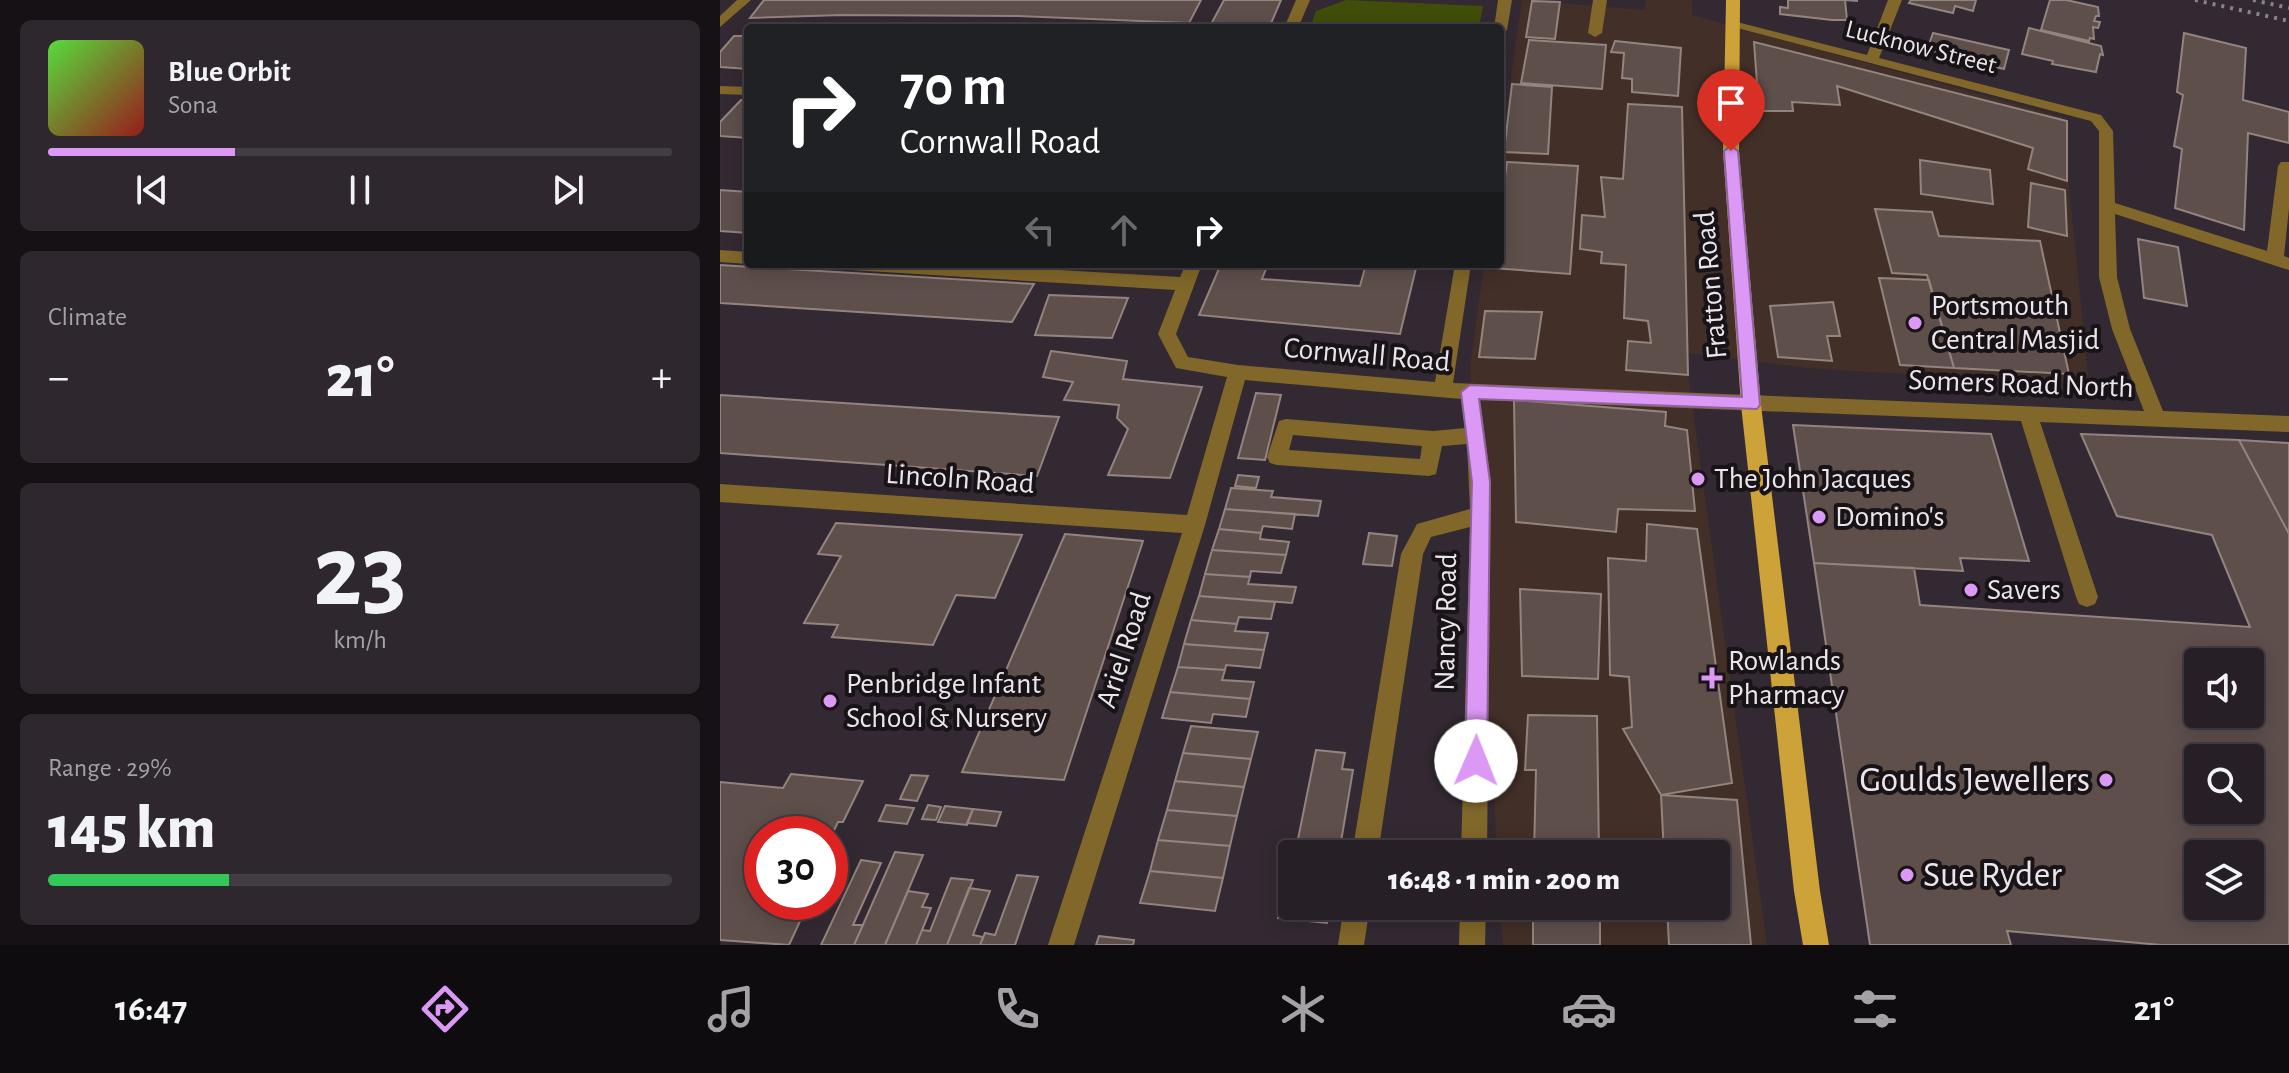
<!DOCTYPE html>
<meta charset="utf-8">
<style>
body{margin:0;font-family:"Alegreya Sans",sans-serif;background:#2e272e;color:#f1f3f6;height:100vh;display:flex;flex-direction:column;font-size:30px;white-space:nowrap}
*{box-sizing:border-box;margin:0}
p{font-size:26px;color:#a4a2a7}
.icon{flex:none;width:44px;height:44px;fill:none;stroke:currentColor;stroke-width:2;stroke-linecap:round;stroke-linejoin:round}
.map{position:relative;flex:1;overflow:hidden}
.panel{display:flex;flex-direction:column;gap:20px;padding:20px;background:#151115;width:720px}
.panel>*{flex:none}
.banner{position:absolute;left:24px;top:24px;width:760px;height:244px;border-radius:8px;box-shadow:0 4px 20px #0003,0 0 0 2px #423d43;background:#202124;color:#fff;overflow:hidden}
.buttons{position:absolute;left:1464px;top:648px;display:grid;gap:16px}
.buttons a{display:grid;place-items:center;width:80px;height:80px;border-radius:8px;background:#261f26;box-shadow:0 4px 20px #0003,0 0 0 2px #423d43;font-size:40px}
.speed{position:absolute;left:24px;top:816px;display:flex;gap:16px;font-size:40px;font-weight:700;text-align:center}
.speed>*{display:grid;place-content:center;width:104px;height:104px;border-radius:50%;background:#261f26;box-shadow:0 4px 20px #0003,0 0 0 2px #423d43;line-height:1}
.speed .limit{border:12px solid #d22;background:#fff;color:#111}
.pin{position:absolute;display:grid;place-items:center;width:68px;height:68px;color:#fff;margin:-82px -34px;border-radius:50% 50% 50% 0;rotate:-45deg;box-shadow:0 0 8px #0007}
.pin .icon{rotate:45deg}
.me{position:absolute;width:88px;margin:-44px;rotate:1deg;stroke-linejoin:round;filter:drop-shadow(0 0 6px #0008)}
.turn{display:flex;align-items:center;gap:28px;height:168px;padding:0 24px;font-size:36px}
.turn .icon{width:104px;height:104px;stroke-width:2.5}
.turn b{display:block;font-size:56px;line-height:68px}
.lanes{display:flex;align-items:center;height:76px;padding:0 24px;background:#0003;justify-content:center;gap:40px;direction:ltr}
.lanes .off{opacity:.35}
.big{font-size:60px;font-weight:800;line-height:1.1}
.panel .widget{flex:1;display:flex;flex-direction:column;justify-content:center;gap:12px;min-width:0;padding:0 28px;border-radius:12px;background:#2e272e}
.panel .dial{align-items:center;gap:0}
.dial b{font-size:104px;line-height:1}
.song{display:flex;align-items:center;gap:24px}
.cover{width:96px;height:96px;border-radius:12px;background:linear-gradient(135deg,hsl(110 70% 55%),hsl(0 70% 35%))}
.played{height:8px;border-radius:4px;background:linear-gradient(90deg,#db99f5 30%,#423d43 30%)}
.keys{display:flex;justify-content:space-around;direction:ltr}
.heat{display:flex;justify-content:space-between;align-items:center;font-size:44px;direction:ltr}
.charge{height:12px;border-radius:6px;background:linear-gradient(90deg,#34c759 29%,#423d43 0)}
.trip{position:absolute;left:558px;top:840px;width:452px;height:80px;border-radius:8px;background:#261f26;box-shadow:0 4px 20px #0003,0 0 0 2px #423d43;font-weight:800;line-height:80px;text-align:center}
.tab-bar{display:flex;height:128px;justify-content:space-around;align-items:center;background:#0f0c0f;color:#a4a2a7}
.tab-bar .icon{width:56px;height:56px}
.tab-bar .active{color:#db99f5}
.tab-bar b{font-size:36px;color:#f1f3f6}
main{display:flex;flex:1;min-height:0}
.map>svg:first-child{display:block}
.commercial{fill:#422f28}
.green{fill:#404e0a}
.building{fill:#5e4f4b;stroke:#94847f;stroke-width:2;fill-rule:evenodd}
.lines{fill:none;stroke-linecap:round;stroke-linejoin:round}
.minor{fill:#81672a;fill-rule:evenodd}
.major{fill:#cca239;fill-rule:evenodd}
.rail{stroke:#8b838b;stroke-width:4;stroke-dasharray:3 6;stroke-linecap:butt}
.route{fill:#db99f5;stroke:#8e639f;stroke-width:2}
.poi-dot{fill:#db99f5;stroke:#181317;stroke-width:3}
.labels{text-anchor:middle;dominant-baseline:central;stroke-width:8;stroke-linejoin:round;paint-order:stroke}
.far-street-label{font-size:26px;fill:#ebe5eb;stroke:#181317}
.street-label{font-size:30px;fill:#ebe5eb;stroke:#181317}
.poi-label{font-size:30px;fill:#ebe5eb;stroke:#181317;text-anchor:start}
.near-poi-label{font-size:36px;fill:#ebe5eb;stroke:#181317;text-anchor:end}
</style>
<main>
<section class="panel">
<div class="widget">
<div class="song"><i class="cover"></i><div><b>Blue Orbit</b><p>Sona</p></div></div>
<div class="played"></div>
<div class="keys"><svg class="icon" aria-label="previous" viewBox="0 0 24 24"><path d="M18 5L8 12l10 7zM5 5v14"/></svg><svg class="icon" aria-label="pause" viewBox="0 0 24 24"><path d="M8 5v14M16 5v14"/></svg><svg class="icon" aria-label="next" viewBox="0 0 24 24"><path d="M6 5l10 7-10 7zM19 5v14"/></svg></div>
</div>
<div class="widget"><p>Climate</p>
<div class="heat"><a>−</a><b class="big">21°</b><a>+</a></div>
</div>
<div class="widget dial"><b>23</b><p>km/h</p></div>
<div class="widget"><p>Range · 29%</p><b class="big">145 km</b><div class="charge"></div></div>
</section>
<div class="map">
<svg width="1569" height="945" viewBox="0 0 1569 945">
<rect width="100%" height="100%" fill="#332932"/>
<path class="commercial" d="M802 0 924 10 926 0H972V15L1342 117 1369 384 1097 369 965 353 1047 945H783L780 906H996V854H777L750 367 764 264H780V154Z"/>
<path class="green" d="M626 0 763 6 759 28H590L596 11Z"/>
<path class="building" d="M44 0H481L469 23 298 16 122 15 30 18Z
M504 0H561L549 28H489Z
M1068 0H1137V1L1125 0 1127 20H1112L1060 14V7L1068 8Z
M1191 0H1256L1253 11 1235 6 1233 13 1189 3Z
M1330 0H1346L1378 7 1379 16H1376L1374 21 1380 22 1378 28 1373 27 1374 39 1370 38 1369 41 1321 30Z
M812 1 840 2 835 39 806 37Z
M1309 28 1381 46 1383 55 1380 54 1376 72 1332 64 1333 61 1302 54Z
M1213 33 1289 50 1284 69 1207 50Z
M1464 33 1526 48 1523 100 1569 112V143L1528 133 1524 230 1455 208 1462 149 1454 146 1463 95 1457 92Z
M14 36H28V69L0 67V52Z
M809 40 886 45 882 89 801 83Z
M895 41 961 48 958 96 912 92V79L902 78 904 53 891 52Z
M1034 42 1347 121V181L1308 169 1313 148 1117 86 1120 105 1072 102 1073 111H1039Z
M792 84 832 87 828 154 784 152Z
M21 100H28V138L0 136V122Z
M908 104 962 107 968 375 906 370 908 341 931 343 928 321 904 318 906 265 881 263 882 252 860 249 862 215 885 217 881 177 903 179Z
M1200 160 1270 170 1273 204 1201 194Z
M787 162 858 166 850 274 773 268V264H780V214Z
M1311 183 1345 190 1347 236 1308 227Z
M0 190 28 192V233L0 231Z
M1155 209 1212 212 1219 236 1320 241 1349 374 1234 368 1207 275 1172 273Z
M1418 239 1458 247 1467 306 1424 298Z
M501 264H548L542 279 640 286 646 264H697L680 334 479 315Z
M0 265 314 284 292 322 0 303Z
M1159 278 1209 280 1234 368 1180 365Z
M329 295 408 298 392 338 315 335Z
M1113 302 1120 336H1107L1112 361 1058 357 1050 306Z
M765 311 822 312 815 359 759 357Z
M331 351 407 361 403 379 482 387 450 478 388 475 408 429 397 418 399 405 344 400 353 382 323 377Z
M536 393 561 395 545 460 518 458Z
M0 395 339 417 317 476 0 453Z
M794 400 946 412 945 426 967 430 975 511 898 509 896 532 796 522Z
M1073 425 1271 434 1309 561 1240 558 1243 571 1094 563Z
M1361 434 1519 440 1569 534V945H1441L1287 931 1291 945H1150L1094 563 1194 568 1200 605 1530 627 1492 535 1397 516ZM1478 662H1530V714H1478ZM1478 758H1530V810H1478ZM1478 854H1530V906H1478Z
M1519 440 1569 443V534Z
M518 475 539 477 536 488 515 486Z
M511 488 553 491 551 497 601 501 598 516 505 509Z
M505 509 575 514 572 529 543 526 541 533 499 529Z
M116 523 302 535 275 598 236 595 213 645 112 637 118 625 84 623 121 556 98 554Z
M927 524 977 529 1012 783 941 795 903 729 912 727 909 677 890 675 888 558 926 561Z
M499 529 541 533 540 539 569 542 566 555 492 550Z
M649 533 677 536 672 566 643 564Z
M345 534 423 541 344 780 242 772Z
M492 550 566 555 561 573 531 571 530 577 485 574Z
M485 574 530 577 528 584 576 587 572 603 479 596Z
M800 589 881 594 878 679 802 676Z
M479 596 555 602 551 619 519 617 517 624 471 620Z
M471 620 517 624 515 631 548 633 544 650 464 644Z
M464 644 544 650 540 668 506 665 505 670 458 667Z
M458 667 505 670 502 680 534 682 530 699 450 692Z
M450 692 530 699 526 717 493 714 491 723 442 718Z
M808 715 877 716 879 854H814L816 770H805Z
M471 726 538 732 531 759 463 753Z
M596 750 625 753 622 769 633 770 620 848 577 844Z
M463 753 531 759 524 787 455 781Z
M71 774 143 781 123 822H118L110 839V834H42V902H89L69 945 0 940V782L63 788Z
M191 775 208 776 197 801 180 799Z
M455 781 524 787 517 816 447 810Z
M941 795 1017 800 1031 945H949L947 906H996V854H944Z
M166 805 194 808 187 824 159 821Z
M208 805 221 807 216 820 202 819Z
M225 806 253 809 247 825 218 822Z
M253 809 281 812 276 826 247 823Z
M447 810 517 816 510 846 438 840Z
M438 840 510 846 503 878 430 871Z
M572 848 620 853 572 854V906H610L607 923 558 918Z
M175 852 203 855 165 945H134Z
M141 860 161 863 133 925H143L134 945H101Z
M430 871 503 878 495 911 420 903Z
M297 875 318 877 295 945H260L265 933 275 935Z
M231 878 253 880 227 945H196L202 930 210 931Z
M249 888 270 891 253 935 263 937 260 945H227Z
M188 891 208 894 202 907 211 908 196 945H165Z
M813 906H880V945H813Z
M379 936 414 940 413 945H376Z"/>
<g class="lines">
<path class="minor" d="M17 0H31L0 27V16Z
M576 0H590L578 28H564Z
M778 0H792L787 30 780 34V28H774Z
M873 0H887L882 33 875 37 868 33Z
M1168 0H1182L1159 58 1381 115 1393 131 1395 203 1547 251 1558 166 1561 162H1569V208L1564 256 1569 258V270L1395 214 1397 277 1410 329 1443 411 1569 416V432L1320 422 1378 597 1375 604 1367 607 1359 604 1356 597 1301 421 760 400 771 482 767 854H741L750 527 711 537 703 554 658 854H632L681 554 697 524 750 509 747 444 722 446 716 474 709 476 557 465 550 463 547 457 559 421 566 419 713 431 745 428 741 399 525 380 485 525 354 945H328L462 533 0 502V484L467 515 507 377 456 368 438 334 455 290 131 270 123 264H233L460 277 466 264H482L456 334 468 357 518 365 715 382 735 264H751L733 383 1424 411 1392 329 1379 277V131L1371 121 1006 25 1013 21 1147 55ZM573 435 702 446 700 459 569 450Z
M0 86 28 87V95L0 94Z
M0 250 28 252V264L0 262Z
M624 906H650L644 945H618Z
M740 906H766L765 945H739Z"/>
<path class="major" d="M1006 0H1020L1019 151 1041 405 1100 891 1109 945H1083L1074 891 1021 405 1003 151Z"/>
<path class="rail" d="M1475 0 1569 21
M1533 0 1569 8"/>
</g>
<path class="route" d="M1011 146 1018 151 1040 405 1037 409 759 399 770 482 767 761 763 769 756 772 748 769 745 761 752 482 741 392 750 385 1022 397 1004 151Z"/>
<g class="poi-dot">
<circle cx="1195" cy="323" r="8"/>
<circle cx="978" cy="479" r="8"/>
<circle cx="1099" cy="517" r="8"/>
<circle cx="1251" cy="590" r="8"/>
<path d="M988 666h8v8h8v8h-8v8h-8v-8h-8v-8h8z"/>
<circle cx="110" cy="701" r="8"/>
<circle cx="1386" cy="780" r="8"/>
<circle cx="1187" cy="875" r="8"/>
</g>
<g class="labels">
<g class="far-street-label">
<text transform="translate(1201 47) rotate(14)">Lucknow Street</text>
</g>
<g class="street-label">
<text transform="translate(991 285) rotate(-95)">Fratton Road</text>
<text transform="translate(647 355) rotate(5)">Cornwall Road</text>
<text transform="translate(1301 384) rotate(2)">Somers Road North</text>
<text transform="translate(240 479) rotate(4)">Lincoln Road</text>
<text transform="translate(726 622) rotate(-89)">Nancy Road</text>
<text transform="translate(404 650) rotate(-72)">Ariel Road</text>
</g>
<g class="poi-label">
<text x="1211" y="306">Portsmouth<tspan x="1211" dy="34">Central Masjid</tspan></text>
<text x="994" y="479">The John Jacques</text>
<text x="1115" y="517">Domino's</text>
<text x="1267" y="590">Savers</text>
<text x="1008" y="661">Rowlands<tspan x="1008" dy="34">Pharmacy</tspan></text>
<text x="126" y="684">Penbridge Infant<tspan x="126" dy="34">School &amp; Nursery</tspan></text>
</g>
<g class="near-poi-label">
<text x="1370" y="780">Goulds Jewellers</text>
<text x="1203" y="875" text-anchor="start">Sue Ryder</text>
</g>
</g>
</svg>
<div class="buttons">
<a><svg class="icon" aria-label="sound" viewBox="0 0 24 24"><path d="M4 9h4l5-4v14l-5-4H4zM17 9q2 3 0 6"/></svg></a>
<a><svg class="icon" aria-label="search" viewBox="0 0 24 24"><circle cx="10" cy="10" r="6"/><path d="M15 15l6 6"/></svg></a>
<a><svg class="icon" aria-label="layers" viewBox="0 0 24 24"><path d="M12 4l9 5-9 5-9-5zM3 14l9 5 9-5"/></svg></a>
</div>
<div class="speed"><div class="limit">30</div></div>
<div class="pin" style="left:1011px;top:151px;background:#d93025"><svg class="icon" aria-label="arrive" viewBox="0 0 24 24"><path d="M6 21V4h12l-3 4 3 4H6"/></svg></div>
<svg class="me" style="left:756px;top:761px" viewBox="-20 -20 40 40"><circle r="19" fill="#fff"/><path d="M0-13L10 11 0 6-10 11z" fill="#db99f5"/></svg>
<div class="trip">16:48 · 1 min · 200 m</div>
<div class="banner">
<div class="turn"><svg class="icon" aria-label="right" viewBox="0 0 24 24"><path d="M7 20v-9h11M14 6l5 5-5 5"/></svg><div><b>70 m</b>Cornwall Road</div></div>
<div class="lanes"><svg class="icon off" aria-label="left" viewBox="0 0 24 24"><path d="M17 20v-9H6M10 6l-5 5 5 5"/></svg><svg class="icon off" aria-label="ahead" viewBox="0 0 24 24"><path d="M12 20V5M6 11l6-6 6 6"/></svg><svg class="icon" aria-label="right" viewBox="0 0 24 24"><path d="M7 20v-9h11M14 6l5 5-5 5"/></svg></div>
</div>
</div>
</main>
<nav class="tab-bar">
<b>16:47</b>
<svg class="icon active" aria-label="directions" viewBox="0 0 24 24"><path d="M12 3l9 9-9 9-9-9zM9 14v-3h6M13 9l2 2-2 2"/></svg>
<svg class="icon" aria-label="music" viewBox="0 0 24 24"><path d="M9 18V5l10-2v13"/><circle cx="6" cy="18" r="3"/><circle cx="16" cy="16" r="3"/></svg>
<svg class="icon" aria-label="phone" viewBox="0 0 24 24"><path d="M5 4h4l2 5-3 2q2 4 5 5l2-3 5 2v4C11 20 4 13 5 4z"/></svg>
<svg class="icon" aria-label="climate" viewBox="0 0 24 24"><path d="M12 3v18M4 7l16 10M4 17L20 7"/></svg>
<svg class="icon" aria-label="car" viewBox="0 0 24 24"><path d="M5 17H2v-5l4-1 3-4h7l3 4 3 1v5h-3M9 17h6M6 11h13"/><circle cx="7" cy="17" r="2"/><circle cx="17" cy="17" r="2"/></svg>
<svg class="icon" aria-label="filters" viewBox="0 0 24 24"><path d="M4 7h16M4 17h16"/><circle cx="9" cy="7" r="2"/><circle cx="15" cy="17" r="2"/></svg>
<b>21°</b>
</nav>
